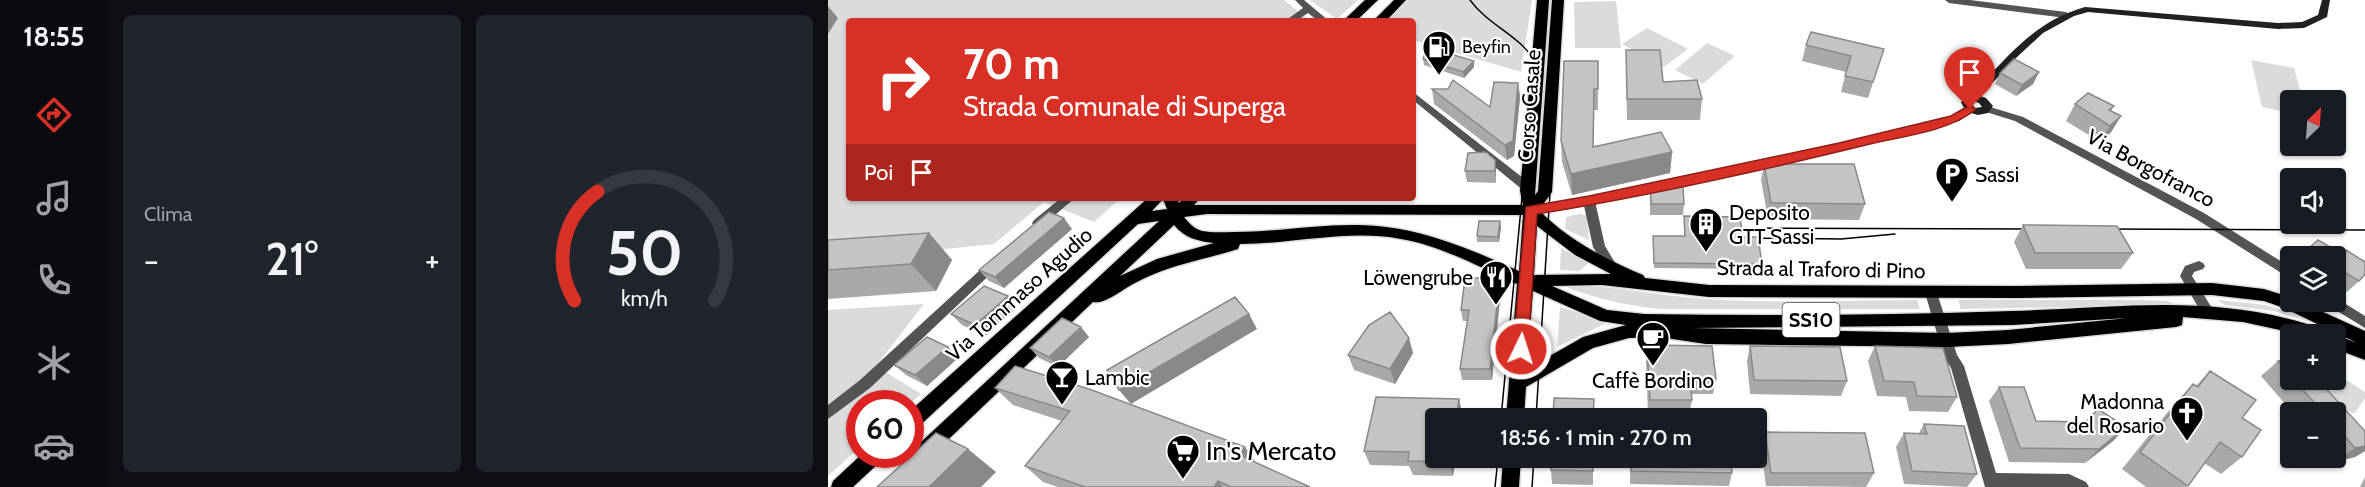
<!DOCTYPE html>
<html lang="it">
<meta charset="utf-8">
<style>
body{margin:0;font-family:Cabin,sans-serif;background:#20242c;color:#f1f3f6;height:100vh;display:flex;flex-direction:column;font-size:22px;white-space:nowrap}
*{box-sizing:border-box;margin:0}
p{font-size:20px;color:#9ea1a6}
.icon{flex:none;width:33px;height:33px;fill:none;stroke:currentColor;stroke-width:2;stroke-linecap:round;stroke-linejoin:round}
.map{position:relative;flex:1;overflow:hidden}
.sheet{display:flex;flex-direction:column;gap:15px;padding:15px;background:#0d0f14;width:720px}
.sheet>*{flex:none}
.guide{position:absolute;left:18px;top:18px;width:570px;height:183px;border-radius:6px;box-shadow:0 2px 4px #0004;background:#d93025;color:#fff;overflow:hidden}
.needle{width:39px;rotate:25deg}
.tools{position:absolute;left:1452px;top:90px;display:grid;gap:12px}
.tools a{display:grid;place-items:center;width:66px;height:66px;border-radius:6px;background:#171b24;box-shadow:0 2px 4px #0004;font-size:30px}
.speed{position:absolute;left:18px;top:390px;display:flex;gap:12px;font-size:30px;font-weight:700;text-align:center}
.speed>*{display:grid;place-content:center;width:78px;height:78px;border-radius:50%;background:#171b24;box-shadow:0 2px 4px #0004;line-height:1}
.speed .limit{border:9px solid #d22;background:#fff;color:#111}
.pin{position:absolute;display:grid;place-items:center;width:51px;height:51px;color:#fff;margin:-62px -26px;border-radius:50% 50% 50% 0;rotate:-45deg;box-shadow:0 0 6px #0007}
.pin .icon{rotate:45deg}
.me{position:absolute;width:66px;margin:-33px;rotate:4deg;stroke-linejoin:round;filter:drop-shadow(0 0 4px #0008)}
.turn{display:flex;align-items:center;gap:21px;height:126px;padding:0 18px;font-size:27px}
.turn .icon{width:78px;height:78px;stroke-width:2.5}
.turn b{display:block;font-size:42px;line-height:51px}
.then{display:flex;align-items:center;height:57px;padding:0 18px;background:#0003;gap:12px;font-size:22px}
.big{font-size:45px;font-weight:600;line-height:1.1}
.sheet .tile{flex:1;display:flex;flex-direction:column;justify-content:center;gap:9px;min-width:0;padding:0 21px;border-radius:9px;background:#20242c}
.sheet .dial{align-items:center;gap:0}
.dial svg{height:156px;overflow:visible;fill:none;stroke:#363941;stroke-width:7;stroke-linecap:round;text-anchor:middle}
.dial text{fill:#f1f3f6;stroke:none}
.heat{display:flex;justify-content:space-between;align-items:center;font-size:33px;direction:ltr}
.sheet .tiles{flex:1;display:grid;gap:15px;grid-template-columns:repeat(2,1fr)}
.trip{position:absolute;left:597px;top:408px;width:342px;height:60px;border-radius:6px;background:#171b24;box-shadow:0 2px 4px #0004;font-weight:600;line-height:60px;text-align:center}
main{display:flex;flex:1;min-height:0}
.tab-bar{display:flex;flex-direction:column;width:108px;justify-content:space-around;align-items:center;background:#090b0e;color:#9ea1a6}
.tab-bar .icon{width:42px;height:42px}
.tab-bar .current{color:#d93025}
.tab-bar b{font-size:27px;color:#f1f3f6}
.map>svg:first-child{display:block}
.green{fill:#dbdbdb}
.lines{fill:none;stroke-linecap:round;stroke-linejoin:round}
.primary-casing{stroke:#dbdbdb;stroke-width:3}
.street{fill:#545454;fill-rule:evenodd}
.secondary{fill:#212121;fill-rule:evenodd}
.primary{fill:#000;fill-rule:evenodd}
.tram{stroke:#000;stroke-width:1.5}
.wall{fill:#a9a9a9}
.shaded-wall{fill:#898989}
.building{fill:#c4c4c4;stroke:#898989;stroke-width:1.5}
.route{fill:#d93025;stroke:#8d1f18;stroke-width:1.5}
.labels{text-anchor:middle;dominant-baseline:central;stroke-width:4.5;stroke-linejoin:round;paint-order:stroke}
.far-poi-label{font-size:18px;fill:#000;stroke:#fff;text-anchor:start}
.shield{fill:#fff;stroke:#4c4c4c;stroke-width:1.5}
.shield-label{font-size:20px;font-weight:bold;fill:#000}
.street-label{font-size:21px;fill:#000;stroke:#fff}
.poi-label{font-size:21px;fill:#000;stroke:#fff;text-anchor:start}
.near-poi-label{font-size:26px;fill:#000;stroke:#fff;text-anchor:start}
</style>
<main>
<nav class="tab-bar">
<b>18:55</b>
<svg class="icon current" aria-label="directions" viewBox="0 0 24 24"><path d="M12 3l9 9-9 9-9-9zM9 14v-3h6M13 9l2 2-2 2"/></svg>
<svg class="icon" aria-label="music" viewBox="0 0 24 24"><path d="M9 18V5l10-2v13"/><circle cx="6" cy="18" r="3"/><circle cx="16" cy="16" r="3"/></svg>
<svg class="icon" aria-label="phone" viewBox="0 0 24 24"><path d="M5 4h4l2 5-3 2q2 4 5 5l2-3 5 2v4C11 20 4 13 5 4z"/></svg>
<svg class="icon" aria-label="climate" viewBox="0 0 24 24"><path d="M12 3v18M4 7l16 10M4 17L20 7"/></svg>
<svg class="icon" aria-label="car" viewBox="0 0 24 24"><path d="M5 17H2v-5l4-1 3-4h7l3 4 3 1v5h-3M9 17h6M6 11h13"/><circle cx="7" cy="17" r="2"/><circle cx="17" cy="17" r="2"/></svg>
</nav>
<section class="sheet">
<div class="tiles">
<div class="tile"><p>Clima</p>
<div class="heat"><a>−</a><b class="big">21°</b><a>+</a></div>
</div>
<div class="tile dial"><svg viewBox="0 0 100 80">
<path d="M14 69A42 42 0 1 1 86 69"/>
<path d="M14 69A42 42 0 0 1 26 13" stroke="#d93025"/>
<text x="50" y="56" font-size="32" font-weight="700">50</text>
<text x="50" y="72" font-size="11">km/h</text>
</svg></div>
</div>
</section>
<div class="map">
<svg width="1537" height="487" viewBox="0 0 1537 487">
<rect width="100%" height="100%" fill="#fff"/>
<path class="green" d="M0 0H456L482 21H21V198H293L266 222 216 202 166 244 0 261Z
M482 0H530L509 19Z
M579 0H704L693 72 585 40V21H559Z
M788 1 793 48H747L746 2Z
M819 28 860 49 836 67 794 44Z
M879 43 907 56 875 84 847 70Z
M1423 60 1466 68 1475 100H1462V113L1434 107Z
M752 214 759 215 761 240 737 229 738 217Z
M733 248 761 263 751 271 732 270Z
M741 285C787 286 832 296 878 299 948 304 1019 300 1089 300L1092 309H833C800 306 771 299 740 288Z
M1130 300H1314L1341 301 1344 303 1343 305 1133 309Z
M1389 300 1438 305 1483 320 1482 322 1446 311 1397 305Z
M96 304 48 366 93 394 82 403 32 404 31 448 0 476V310Z
M732 307 781 322 729 347Z
M1508 373 1537 392V398L1526 414 1471 380H1508Z"/>
<g class="lines">
<g class="primary-casing">
<path id="primary" d="M537 0H550L528 21H515Z
M566 0H578L558 21H545Z
M709 0H721L707 195 710 191 724 0H736L724 192 711 210C740 240 777 259 815 275L817 278 881 285 1191 286 1384 283 1436 289 1462 297V302H1473L1537 331V360L1508 349V335L1529 343 1456 308 1436 301 1384 295 1191 298 881 297 774 285 724 286 779 310 816 314C939 316 1062 315 1184 311 1295 308 1387 292 1495 329L1497 334H1470L1415 322 1355 317 1354 325 1348 327 1180 344 1119 347 878 344 831 337 801 338 765 348 698 387 696 418H678L689 284C654 268 611 245 573 239 520 229 465 244 412 244L410 249C375 260 340 265 307 283 296 288 277 305 265 302L105 454 99 456 93 454 90 448 93 442 331 221 310 224 88 429 82 431V411L320 198H349L351 203 356 198H372L366 205H695L692 191ZM335 199 339 209 324 211ZM379 214 695 215 691 271C638 247 584 224 525 225 485 225 446 232 406 232 396 232 384 233 374 231 366 229 361 223 356 217ZM346 225C357 238 369 241 386 243L329 259 292 276ZM709 226 747 255 783 274 706 275ZM705 291 772 321 798 325 755 337 699 369ZM1300 318 1180 330 1119 333 864 328 1184 325Z
M34 454H57L54 460 25 487H3L5 481Z
M675 458H693L691 487H673Z"/>
</g>
<path class="street" d="M467 0H476L501 21H490L480 13 468 21H457L475 8Z
M1117 0H1142L1238 12 1243 15 1238 18 1121 3Z
M585 92 704 185 706 188 704 191H696L585 100Z
M1159 106 1195 117 1376 213 1462 267V278L1458 276 1368 219 1187 121 1155 111 1154 109 1155 107Z
M761 197 767 201 777 246 789 266 787 269H779L765 247 755 201Z
M233 198H247L214 226H206L204 223 206 220Z
M167 258 171 260 173 263 171 266 42 388 0 419V405L32 380 163 260Z
M1371 261 1375 263 1377 266 1375 269 1366 272 1364 276 1387 313 1386 317 1381 318 1376 317 1352 276 1357 266Z
M1103 288 1107 289 1109 293 1129 355 1136 366 1168 473 1241 474 1258 482 1261 487H1157L1123 368 1116 357 1097 293 1099 289Z
M1508 298 1537 316V328L1501 306 1499 302H1508Z"/>
<path class="secondary" d="M1494 0H1502L1499 17 1476 28 1450 29 1260 12 1246 16 1215 33 1189 57 1152 96 1158 98 1165 106 1160 113 1150 115 1143 113 1131 121 1011 151 761 205 703 214 697 210 703 206C844 184 985 150 1124 116L1136 108 1133 102C1139 94 1149 88 1157 80 1188 47 1212 20 1257 7L1450 23 1474 22 1490 15ZM1145 101 1151 103 1154 107 1147 108 1143 103Z"/>
<use href="#primary" class="primary"/>
<path class="tram" d="M642 0C660 25 691 35 707 61L673 418
M896 228 1211 229
M1274 229 1537 230
M914 238 1013 239 1067 234
M708 418 734 0
M667 487 670 458
M704 487 706 458"/>
</g>
<path class="wall" d="M978 45 1056 49 1040 98 1013 92 1018 72 974 61Z
M798 50 835 82 874 99 872 120H799L798 71Z
M595 59 646 67 636 78 596 65Z
M770 61V110H766V147L844 152 842 173 744 195 734 162 733 141Z
M1211 72 1205 84 1188 96 1167 84 1172 73Z
M690 83 692 97 686 156 679 160 606 104 604 89 662 107Z
M1247 104 1286 106 1283 111 1293 116 1283 132 1272 142 1238 121Z
M667 160 668 183 639 182 637 171Z
M936 164 1037 204 1031 220 940 219 933 180Z
M822 186 856 204 855 215H822Z
M856 216 915 237 934 264 933 269 826 268 825 236H856Z
M1195 225 1305 253 1293 269H1198L1186 242Z
M673 227 671 242H649V236Z
M244 229 176 288 161 281 151 270Z
M101 233 124 260 108 291 0 299V240Z
M1490 240 1514 254 1531 281 1519 292 1508 285V256H1473Z
M672 278 673 289 664 380H634L632 369 639 321H635L633 310Z
M180 296 189 307 157 336 134 325 123 314Z
M261 337 230 367 211 358 202 348Z
M819 345 888 379 885 394H863L864 400 861 414H820L818 360Z
M922 346 1019 381 1013 396 922 394 919 361Z
M1047 346 1129 397 1120 412 1081 411 1078 397 1049 396 1040 361Z
M120 347 130 358 99 386 78 375 66 365Z
M585 353 567 384 526 370 520 355Z
M1462 359V380H1490L1537 431V451L1527 457 1507 462 1503 458H1508V412H1464L1433 376 1450 361Z
M1382 371 1414 418V457L1393 474 1376 463 1358 487H1318L1294 469 1347 403 1365 384 1368 386Z
M1171 387 1208 421 1298 427 1285 441 1257 463 1181 462 1161 401Z
M167 388 427 463 482 487H230L215 482 197 466 234 421 185 405Z
M631 399 634 413 633 418H608L628 458 625 476 585 475 581 466 542 465 536 451Z
M1096 424 1149 474 1139 487 1076 484 1068 447 1076 433H1091Z
M937 432 1046 473 1038 487 938 486 933 447Z
M765 458V485L724 484 723 470Z
M802 458H903L904 473 901 486 802 484Z
M1537 477V487H1532Z"/>
<path class="shaded-wall" d="M0 6 10 18 0 34Z
M646 61V67L636 78 635 72Z
M1211 72 1205 84 1188 96 1194 85Z
M690 83 692 97 686 156 679 160 677 145Z
M1293 116 1283 132 1272 142 1282 126Z
M844 152 842 173 744 195 743 174Z
M667 160 668 171V183L667 171Z
M236 218 244 229 176 288 167 277Z
M672 221 673 227 671 242 670 237Z
M101 233 124 260 108 291 83 264Z
M672 278 673 289 664 380 662 369Z
M180 296 189 307 157 336 147 325Z
M421 314 429 329 303 404 291 390Z
M253 327 261 337 230 367 221 357Z
M581 338 585 353 567 384 562 369Z
M120 347 130 358 99 386 87 375Z
M631 399 634 413 633 418H628Z
M1298 427 1285 441 1257 463 1271 449Z
M1537 446V451L1527 457 1507 462 1527 448Z
M417 447 428 463 411 455Z
M140 449 168 472 153 487H101Z
M622 458H628L625 476 621 462Z
M390 481 395 487H386Z"/>
<path class="building" d="M983 32 1056 49 1045 82 1017 76 1023 56 978 45Z
M599 47 646 61 635 72 595 59Z
M798 50H832L835 82 869 80 874 99H799Z
M1186 59 1211 72 1194 85 1172 73Z
M736 61H770V89H766L765 147 833 132 844 152 743 174 733 141Z
M625 80 662 107 666 82 690 83 685 141 677 145 604 89H620Z
M1260 93 1286 106 1281 110 1293 116 1282 126 1247 104Z
M658 152 667 160V171H637L640 153Z
M936 164H1026L1037 204 943 203Z
M822 186 855 187 856 204H823Z
M221 212 236 218 167 277 151 270Z
M856 216 912 217 915 237H930L934 264 826 263 825 236H857Z
M651 221H672L670 237 649 236Z
M1195 225 1289 226 1305 253H1207Z
M101 233 83 264 0 270V240Z
M1490 240 1514 254 1518 250 1537 262V274L1531 281 1508 267V256H1491L1480 249Z
M637 278H672L662 369H632L641 310H633Z
M156 286 180 296 147 325 123 314Z
M407 297 421 314 291 390 279 370Z
M562 312 581 338 562 369 520 355 541 325Z
M234 318 253 327 221 357 202 348Z
M99 337 120 347 87 375 66 365Z
M819 345 884 346 888 379H862L864 400H822Z
M922 346 1012 347 1019 381 926 380Z
M1047 346 1115 348 1129 397 1089 396 1086 382 1056 381Z
M1462 359V375L1450 361Z
M187 366 261 389 417 447 411 455 482 487H403L390 481 386 487H257L197 466 242 411 167 388Z
M1382 371 1428 400 1414 418 1433 430 1414 457 1392 442 1360 486 1312 452 1365 384 1370 387Z
M1466 380H1490L1537 431V446L1527 448 1508 426V412H1495Z
M1171 387H1196L1208 421 1258 422 1270 409 1298 427 1271 449 1192 448Z
M548 397 631 399 628 418H608V458H622L621 462 580 461 581 452 536 451Z
M726 398 766 399 765 418H725Z
M1096 424 1136 426 1149 474 1084 471 1076 433 1099 434Z
M937 432 1037 433 1046 473H943Z
M108 433 140 449 101 487H49Z
M723 458H765V471L723 470Z
M803 458H903L904 473 803 471Z"/>
<path class="route" d="M1142 105 1148 109 1146 111C1117 132 1076 136 1042 144 932 171 821 196 709 214L700 349 698 354 693 356 687 354 685 349 698 207 761 196 1011 143 1123 116Z"/>
<defs>
<g id="fuel-pin" transform="scale(1.725)"><path d="M0 17L-7.5 6A9.5 9.5 0 1 1 7.5 6Z" fill="#000" stroke="#fff"/><path d="M-5.5-6h7V0h2V4h1.3V-2.5L3-4.5l.8-.8L6-3V5H2.5V1h-1V6h-7ZM-4.2-4.7v3.2H.2V-4.7Z" fill="#fff"/></g>
<g id="parking-pin" transform="scale(1.725)"><path d="M0 17L-7.5 6A9.5 9.5 0 1 1 7.5 6Z" fill="#000" stroke="#fff"/><path d="M-3.5-5.5H1a3.5 3.5 0 0 1 0 7H-1V5.5H-3.5ZM-1-3.4V-.6H.8a1.4 1.4 0 0 0 0-2.8Z" fill="#fff"/></g>
<g id="building-pin" transform="scale(1.725)"><path d="M0 17L-7.5 6A9.5 9.5 0 1 1 7.5 6Z" fill="#000" stroke="#fff"/><path d="M-4-6H4V6H1V3H-1V6H-4ZM-2.5-4.3h1.7v1.8h-1.7ZM.8-4.3h1.7v1.8H.8ZM-2.5-1h1.7V.8h-1.7ZM.8-1h1.7V.8H.8Z" fill="#fff"/></g>
<g id="restaurant-pin" transform="scale(1.725)"><path d="M0 17L-7.5 6A9.5 9.5 0 1 1 7.5 6Z" fill="#000" stroke="#fff"/><path d="M-5-6h1v4h1v-4h1v4h1v-4h1v5L-1.5 .5V6h-2V.5L-5-1ZM5-6V6H3V1.5H1.5Q1.5-4 5-6Z" fill="#fff"/></g>
<g id="cafe-pin" transform="scale(1.725)"><path d="M0 17L-7.5 6A9.5 9.5 0 1 1 7.5 6Z" fill="#000" stroke="#fff"/><path d="M-5.5-4.5H6V0H3Q3 3.5 0 3.5H-2.5Q-5.5 3.5-5.5 0ZM3-3.2v2h1.7v-2ZM-6 4.5H4V6H-6Z" fill="#fff"/></g>
<g id="bar-pin" transform="scale(1.725)"><path d="M0 17L-7.5 6A9.5 9.5 0 1 1 7.5 6Z" fill="#000" stroke="#fff"/><path d="M-6-5H6L.8 .8V4.5H3.5V6h-7V4.5H-.8V.8Z" fill="#fff"/></g>
<g id="church-pin" transform="scale(1.725)"><path d="M0 17L-7.5 6A9.5 9.5 0 1 1 7.5 6Z" fill="#000" stroke="#fff"/><path d="M-1.2-6h2.4v3.5h3.3v2.4h-3.3V6h-2.4V-.1h-3.3v-2.4h3.3Z" fill="#fff"/></g>
<g id="supermarket-pin" transform="scale(1.725)"><path d="M0 17L-7.5 6A9.5 9.5 0 1 1 7.5 6Z" fill="#000" stroke="#fff"/><path d="M-6-5.5h2.5l.6 2H6L4.5 2H-2.5L-4.4-4H-6ZM-1.5 3.2a1.3 1.3 0 1 0 .1 0ZM3 3.2a1.3 1.3 0 1 0 .1 0Z" fill="#fff"/></g>
</defs>
<g fill-rule="evenodd">
<use href="#fuel-pin" x="611" y="47"/>
<use href="#parking-pin" x="1124" y="174"/>
<use href="#building-pin" x="878" y="224"/>
<use href="#restaurant-pin" x="668" y="277"/>
<use href="#cafe-pin" x="825" y="338"/>
<use href="#bar-pin" x="234" y="377"/>
<use href="#church-pin" x="1359" y="413"/>
<use href="#supermarket-pin" x="355" y="451"/>
</g>
<g class="labels">
<g class="far-poi-label">
<text x="634" y="47">Beyfin</text>
</g>
<rect class="shield" x="954.5" y="303" width="57" height="34" rx="4.5"/>
<g class="shield-label">
<text x="983" y="320">SS10</text>
</g>
<g class="street-label">
<text transform="translate(701 106) rotate(-86)">Corso Casale</text>
<text transform="translate(1323 168) rotate(28)">Via Borgofranco</text>
<text transform="translate(993 269) rotate(1)">Strada al Traforo di Pino</text>
<text transform="translate(191 294) rotate(-42)">Via Tommaso Agudio</text>
</g>
<g class="poi-label">
<text x="1147" y="174">Sassi</text>
<text x="901" y="212">Deposito<tspan x="901" dy="24">GTT Sassi</tspan></text>
<text x="645" y="277" text-anchor="end">Löwengrube</text>
<text x="257" y="377">Lambic</text>
<text x="825" y="380" text-anchor="middle">Caffè Bordino</text>
<text x="1336" y="401" text-anchor="end">Madonna<tspan x="1336" dy="24">del Rosario</tspan></text>
</g>
<g class="near-poi-label">
<text x="378" y="451">In's Mercato</text>
</g>
</g>
</svg>
<div class="tools">
<a><svg class="needle" viewBox="-14 -14 28 28"><path d="M0-13l5 13h-10z" fill="#e53935"/><path d="M0 13l5-13h-10z" fill="#9ea1a6"/></svg></a>
<a><svg class="icon" aria-label="sound" viewBox="0 0 24 24"><path d="M4 9h4l5-4v14l-5-4H4zM17 9q2 3 0 6"/></svg></a>
<a><svg class="icon" aria-label="layers" viewBox="0 0 24 24"><path d="M12 4l9 5-9 5-9-5zM3 14l9 5 9-5"/></svg></a>
<a>+</a>
<a>−</a>
</div>
<div class="speed"><div class="limit">60</div></div>
<div class="pin" style="left:1142px;top:109px;background:#d93025"><svg class="icon" aria-label="arrive" viewBox="0 0 24 24"><path d="M6 21V4h12l-3 4 3 4H6"/></svg></div>
<svg class="me" style="left:693px;top:349px" viewBox="-20 -20 40 40"><circle r="17" fill="#d93025" stroke="#fff" stroke-width="3"/><path d="M0-11L8 9 0 5-8 9z" fill="#fff"/></svg>
<div class="trip">18:56 · 1 min · 270 m</div>
<div class="guide">
<div class="turn"><svg class="icon" aria-label="right" viewBox="0 0 24 24"><path d="M7 20v-9h11M14 6l5 5-5 5"/></svg><div><b>70 m</b>Strada Comunale di Superga</div></div>
<div class="then">Poi<svg class="icon" aria-label="arrive" viewBox="0 0 24 24"><path d="M6 21V4h12l-3 4 3 4H6"/></svg></div>
</div>
</div>
</main>
